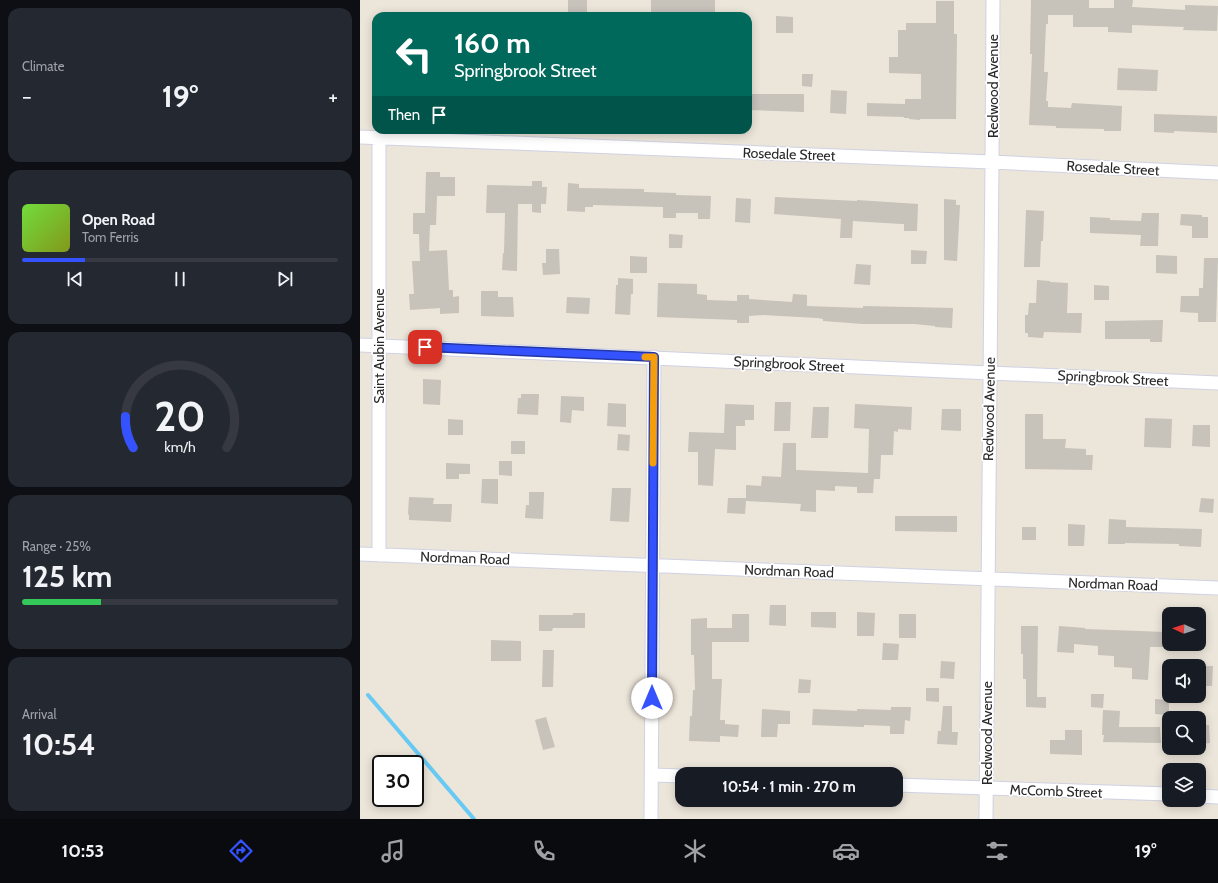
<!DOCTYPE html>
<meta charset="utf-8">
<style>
body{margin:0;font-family:Cabin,sans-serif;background:#242831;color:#f1f3f6;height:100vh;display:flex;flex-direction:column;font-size:15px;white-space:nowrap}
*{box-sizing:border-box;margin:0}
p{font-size:13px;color:#9ea1a6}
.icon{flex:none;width:22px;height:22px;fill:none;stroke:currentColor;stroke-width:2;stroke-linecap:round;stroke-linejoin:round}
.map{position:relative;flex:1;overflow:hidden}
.drawer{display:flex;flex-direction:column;gap:8px;padding:8px;background:#0d0f14;width:360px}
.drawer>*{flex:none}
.top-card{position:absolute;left:12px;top:12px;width:380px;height:122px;border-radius:12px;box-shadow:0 2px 10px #0003;background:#00695c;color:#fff;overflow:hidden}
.needle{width:26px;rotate:273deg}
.tools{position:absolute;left:802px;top:607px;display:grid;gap:8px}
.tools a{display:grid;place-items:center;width:44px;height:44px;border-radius:8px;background:#171b24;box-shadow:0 2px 10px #0003;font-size:20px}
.speed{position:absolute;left:12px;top:755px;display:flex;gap:8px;font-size:20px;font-weight:700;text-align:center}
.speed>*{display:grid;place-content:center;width:52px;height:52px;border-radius:50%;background:#171b24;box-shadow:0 2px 10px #0003;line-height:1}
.speed .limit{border:2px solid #111;border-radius:6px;background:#fff;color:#111}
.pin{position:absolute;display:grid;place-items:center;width:34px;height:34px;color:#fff;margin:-17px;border-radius:8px;box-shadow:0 2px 6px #0006}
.me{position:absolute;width:44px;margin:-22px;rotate:0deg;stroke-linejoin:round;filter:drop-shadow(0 0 3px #0008)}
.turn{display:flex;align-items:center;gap:14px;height:84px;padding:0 16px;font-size:18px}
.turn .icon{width:52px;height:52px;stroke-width:2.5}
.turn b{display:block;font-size:28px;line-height:34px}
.then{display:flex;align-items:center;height:38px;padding:0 16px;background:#0003;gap:8px;font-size:15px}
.big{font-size:30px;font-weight:700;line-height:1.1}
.drawer .card{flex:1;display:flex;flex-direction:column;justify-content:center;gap:6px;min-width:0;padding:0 14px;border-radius:12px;background:#242831}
.drawer .dial{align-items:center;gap:0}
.dial svg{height:104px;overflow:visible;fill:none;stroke:#363941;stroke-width:7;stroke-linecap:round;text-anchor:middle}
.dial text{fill:#f1f3f6;stroke:none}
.song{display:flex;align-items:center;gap:12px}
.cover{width:48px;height:48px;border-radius:6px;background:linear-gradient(135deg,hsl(100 70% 55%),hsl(70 70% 35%))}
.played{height:4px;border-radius:2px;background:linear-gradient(90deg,#3453ff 20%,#363941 20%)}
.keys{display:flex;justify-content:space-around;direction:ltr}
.heat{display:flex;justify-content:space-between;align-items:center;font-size:22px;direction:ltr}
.charge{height:6px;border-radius:3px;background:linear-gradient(90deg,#34c759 25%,#363941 0)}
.trip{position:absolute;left:315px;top:767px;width:228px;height:40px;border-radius:12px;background:#171b24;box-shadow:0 2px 10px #0003;font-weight:700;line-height:40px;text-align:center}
.dock{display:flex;height:64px;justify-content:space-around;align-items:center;background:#090b0e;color:#9ea1a6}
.dock .icon{width:28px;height:28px}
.dock .selected{color:#3453ff}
.dock b{font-size:18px;color:#f1f3f6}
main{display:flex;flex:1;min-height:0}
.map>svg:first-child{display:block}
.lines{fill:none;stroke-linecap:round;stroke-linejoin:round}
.stream{stroke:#67caf4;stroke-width:4}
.building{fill:#c7c2ba}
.minor-casing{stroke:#cfd2e3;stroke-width:15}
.minor{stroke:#fff;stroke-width:13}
.route-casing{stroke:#2236a6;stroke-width:10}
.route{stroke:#3453ff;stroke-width:7}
.slow{stroke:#f59e0b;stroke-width:7}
.labels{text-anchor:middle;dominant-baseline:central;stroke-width:3.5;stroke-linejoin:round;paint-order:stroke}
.street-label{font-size:14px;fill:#292929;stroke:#fff}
</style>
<main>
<section class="drawer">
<div class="card"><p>Climate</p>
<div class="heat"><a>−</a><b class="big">19°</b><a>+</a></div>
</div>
<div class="card">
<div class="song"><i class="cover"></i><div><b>Open Road</b><p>Tom Ferris</p></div></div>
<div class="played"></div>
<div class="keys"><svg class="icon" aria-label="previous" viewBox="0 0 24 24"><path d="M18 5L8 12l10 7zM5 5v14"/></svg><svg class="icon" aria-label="pause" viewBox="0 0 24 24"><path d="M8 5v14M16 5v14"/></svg><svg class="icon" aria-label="next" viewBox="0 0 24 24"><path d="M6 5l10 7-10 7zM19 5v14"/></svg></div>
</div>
<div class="card dial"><svg viewBox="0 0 100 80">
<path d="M14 69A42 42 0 1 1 86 69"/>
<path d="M14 69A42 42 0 0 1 8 45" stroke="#3453ff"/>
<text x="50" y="56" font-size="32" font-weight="700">20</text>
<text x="50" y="72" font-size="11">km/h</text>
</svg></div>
<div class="card"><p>Range · 25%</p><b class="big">125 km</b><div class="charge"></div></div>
<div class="card"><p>Arrival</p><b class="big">10:54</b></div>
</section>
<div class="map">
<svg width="858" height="819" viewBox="0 0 858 819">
<rect width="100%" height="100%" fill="#ece5da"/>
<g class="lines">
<path class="stream" d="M8 695 114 819"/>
</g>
<path class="building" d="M208 0H227V16H208Z
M291 0H355V14L320 13V16H291Z
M671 0H729V8H754V0H773L772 7 825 10V5L858 6 857 31 823 30 824 27 772 25V33L748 32V27H713V15H688V24H686L684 72H688L686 101H688V107L711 108 712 103 762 106 761 131H744V129L696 128V126L669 125 672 54H670Z
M576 1H594V34H597L596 119H560V120L549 119V118H544V117L507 116V103L545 104V99H561V74L529 73V57H538V30H546V23H576Z
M416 16 433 17V33H416Z
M758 68 798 70 797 91 757 90Z
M442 74H453L452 87 442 86Z
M471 90 487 91 486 114 470 113Z
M388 94H444V112L388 110Z
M794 114 857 116V133L814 131V133L794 132Z
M66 172H80V177H95V196H77L76 225H70L69 251 87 250 89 290H93V297L99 296V313L80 314V308L50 310 49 294H54L52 261H60L59 234H53V213H65Z
M172 181H182V187H187L186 204H181V213L172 212V204H158L157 271 142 270 143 253H144L145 213H126L127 185 172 186Z
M208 183 219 184V188L284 189V192L316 193V195L351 196 350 219H338V213H316V218H303V207L233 205V207H225V212L207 211Z
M415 197 497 201V200L558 204 557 231H544V224H541L493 221 492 238H480L481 219 414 214Z
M376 198 391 199 390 223 375 222Z
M584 199 596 200V205H600L597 261 584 260Z
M666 210 684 211 683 241H681L680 267H664Z
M782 213H799L798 246H780L781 235 730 233V217L750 218V220L781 221Z
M821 214 842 215V217H848V238H832V226L820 225Z
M309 234 323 235 322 248H309Z
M186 249H199L200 274 183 275 182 263H186Z
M551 250 567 251 566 264H551Z
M796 255 817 256V274L796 273Z
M270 256 287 257V273H270Z
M844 258H858L856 322H838V313L820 312 821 296H839V288H843Z
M496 264 511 265 510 285 494 284Z
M258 278 273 279V294H271L270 315 255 314 256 285H258Z
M677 280 690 281V282L708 283 707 313H722L721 333 684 332 683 338 668 337V333H665V315H668L669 303H676Z
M298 283 337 284V294L347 295V300L377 301V295H389V299L432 302 433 294 447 295V306L503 308V306L593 308 592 328 575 327V326L554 324H503L463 321V319L457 318 403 315 389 316V323H377V320L297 317Z
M734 285 749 286V300H734Z
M121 291H138V297H153L154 317 121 316Z
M207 297 230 298 229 314 206 313Z
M803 320 802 342H790V339H745V321Z
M63 379 81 380 80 405 63 404Z
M161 394H179L178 415 157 414 158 398H161Z
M201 396 224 397V411L212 410 211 423 200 422Z
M415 402H431L430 431H414Z
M248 403 266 404V427L247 426Z
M365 404 394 405V420H385V426H376V450L355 449 353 486 338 485V452H328L329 432 364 433Z
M495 404 552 407 551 430 538 429V432L534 431 533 455H521L520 479H514L513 493H497V487L475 486V491L456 490V512L440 511 441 504 386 501 385 514 367 513 368 498H386V485L401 486 402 476 421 477 423 443H436V470L508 473 509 429 494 428Z
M453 407H469L468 438H451Z
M582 409H601V431L581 430Z
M665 414H683V439H706L705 448 726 449V455H733L732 470 665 469Z
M785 418 812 419 811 448 784 447Z
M88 419 103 420V435H88Z
M833 425H850V447L832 446Z
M258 434 270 435 269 451 257 450Z
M151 441H165V454H151Z
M139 461H152V476L139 475Z
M86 463 110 464V474H99V479H86Z
M122 479H138V504L121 503Z
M252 488H271L269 522 250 521Z
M169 492H184L183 519 165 518 166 505H169Z
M49 497 74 498 73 504H92L91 522 49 520V515L48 514Z
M841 498 854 499 853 513 839 512Z
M535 516H597V532L535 531Z
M749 519 766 520V527L842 529 841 547 819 546V544L765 543V544H748Z
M708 524 725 525 724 546H708Z
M662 527H676V540H662Z
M410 605H426V626L409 625Z
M451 612H476V628L451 627Z
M497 612 515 613 514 636H497Z
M213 613H225V628H193L192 631H179V615H213Z
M372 614H389V642H352V679H362L360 720H365V724L379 725 378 737 360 736V742L329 741 330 716H332L333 690H335L334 655H331V619L347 618V628H372Z
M539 614H556V638H539Z
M661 626H678L677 697H686V708L666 707V679H663V654H661Z
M699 626 725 628V629L806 632V647H790L788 680 772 679V668L754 667V656L738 655V646L714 644V653L697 652Z
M131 640 161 641V661H131Z
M523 643 539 644 538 660H522Z
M183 650H194L193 687H182Z
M581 661 595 662 594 679 580 678Z
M839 666H853L852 686H839Z
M439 679 451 680 450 693H438Z
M566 688H579V702L566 701Z
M731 694H744L743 708 731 707Z
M795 699 809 700V715L795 714Z
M583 706H592V732H598L597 745 577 744 578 731H581Z
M531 707H551L550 721 545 720 544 734H530V726L504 725V727L452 725 453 709 497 711V709L531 710Z
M402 709 430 711V724H418L417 737H401Z
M743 710 760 711 759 727H800L801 743 743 742 744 735H742Z
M186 717 195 747 183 750 175 720Z
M839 725H849L850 743 839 744Z
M705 730H722V755L690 754V740H705Z"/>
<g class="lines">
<g class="minor-casing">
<path id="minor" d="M0 137 632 162 858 173
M0 345 858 383
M0 554 858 588
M19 555V138
M292 775 322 776
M536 785 809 794
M839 796 858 797
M291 819 294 357
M626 819 632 162 633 0"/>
</g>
<use href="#minor" class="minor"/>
</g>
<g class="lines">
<g class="route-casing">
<path id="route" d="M65 347 294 357 292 698"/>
</g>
<use href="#route" class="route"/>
<path class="slow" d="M285 357H294L293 463"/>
</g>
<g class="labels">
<g class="street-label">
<text transform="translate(633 86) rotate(-90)">Redwood Avenue</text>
<text transform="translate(429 154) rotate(2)">Rosedale Street</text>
<text transform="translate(753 168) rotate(3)">Rosedale Street</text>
<text transform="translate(19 346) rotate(-90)">Saint Aubin Avenue</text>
<text transform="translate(429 364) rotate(3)">Springbrook Street</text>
<text transform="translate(753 378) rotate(3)">Springbrook Street</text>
<text transform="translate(629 409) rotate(-89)">Redwood Avenue</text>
<text transform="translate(105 558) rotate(2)">Nordman Road</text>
<text transform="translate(429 571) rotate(2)">Nordman Road</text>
<text transform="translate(753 584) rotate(2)">Nordman Road</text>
<text transform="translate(627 733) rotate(-90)">Redwood Avenue</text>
<text transform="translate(696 791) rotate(2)">McComb Street</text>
</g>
</g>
</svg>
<div class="tools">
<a><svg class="needle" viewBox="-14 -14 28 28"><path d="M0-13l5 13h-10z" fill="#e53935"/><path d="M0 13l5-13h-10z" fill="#9ea1a6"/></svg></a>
<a><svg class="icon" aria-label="sound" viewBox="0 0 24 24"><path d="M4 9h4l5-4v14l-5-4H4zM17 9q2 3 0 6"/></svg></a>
<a><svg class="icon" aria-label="search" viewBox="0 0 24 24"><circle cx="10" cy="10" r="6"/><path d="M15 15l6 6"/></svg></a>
<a><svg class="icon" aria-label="layers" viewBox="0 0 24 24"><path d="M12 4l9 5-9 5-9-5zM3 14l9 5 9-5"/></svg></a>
</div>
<div class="speed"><div class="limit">30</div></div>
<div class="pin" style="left:65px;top:347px;background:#d93025"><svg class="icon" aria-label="arrive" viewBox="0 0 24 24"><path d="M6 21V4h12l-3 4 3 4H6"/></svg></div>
<svg class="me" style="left:292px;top:698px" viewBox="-20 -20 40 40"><circle r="19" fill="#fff"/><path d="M0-13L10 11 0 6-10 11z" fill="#3453ff"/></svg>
<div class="trip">10:54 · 1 min · 270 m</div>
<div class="top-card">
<div class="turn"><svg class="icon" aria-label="left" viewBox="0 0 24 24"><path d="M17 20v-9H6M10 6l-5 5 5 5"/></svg><div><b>160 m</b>Springbrook Street</div></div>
<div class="then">Then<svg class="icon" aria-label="arrive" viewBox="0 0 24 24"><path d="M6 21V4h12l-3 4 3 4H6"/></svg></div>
</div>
</div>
</main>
<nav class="dock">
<b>10:53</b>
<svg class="icon selected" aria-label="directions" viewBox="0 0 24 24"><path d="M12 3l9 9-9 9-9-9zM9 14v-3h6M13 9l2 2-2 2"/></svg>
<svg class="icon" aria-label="music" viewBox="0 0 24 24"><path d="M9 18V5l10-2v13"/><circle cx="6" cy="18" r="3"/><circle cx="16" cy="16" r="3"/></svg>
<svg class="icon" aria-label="phone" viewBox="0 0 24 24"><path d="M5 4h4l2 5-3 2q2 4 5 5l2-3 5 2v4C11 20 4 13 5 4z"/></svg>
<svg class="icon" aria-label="climate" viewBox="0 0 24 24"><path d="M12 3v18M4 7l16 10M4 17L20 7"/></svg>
<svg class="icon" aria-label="car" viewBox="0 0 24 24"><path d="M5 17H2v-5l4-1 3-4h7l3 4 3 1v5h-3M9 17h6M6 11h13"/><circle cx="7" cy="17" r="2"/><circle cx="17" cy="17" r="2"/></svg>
<svg class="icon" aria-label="filters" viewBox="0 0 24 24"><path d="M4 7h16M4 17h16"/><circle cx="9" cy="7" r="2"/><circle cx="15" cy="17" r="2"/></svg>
<b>19°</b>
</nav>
